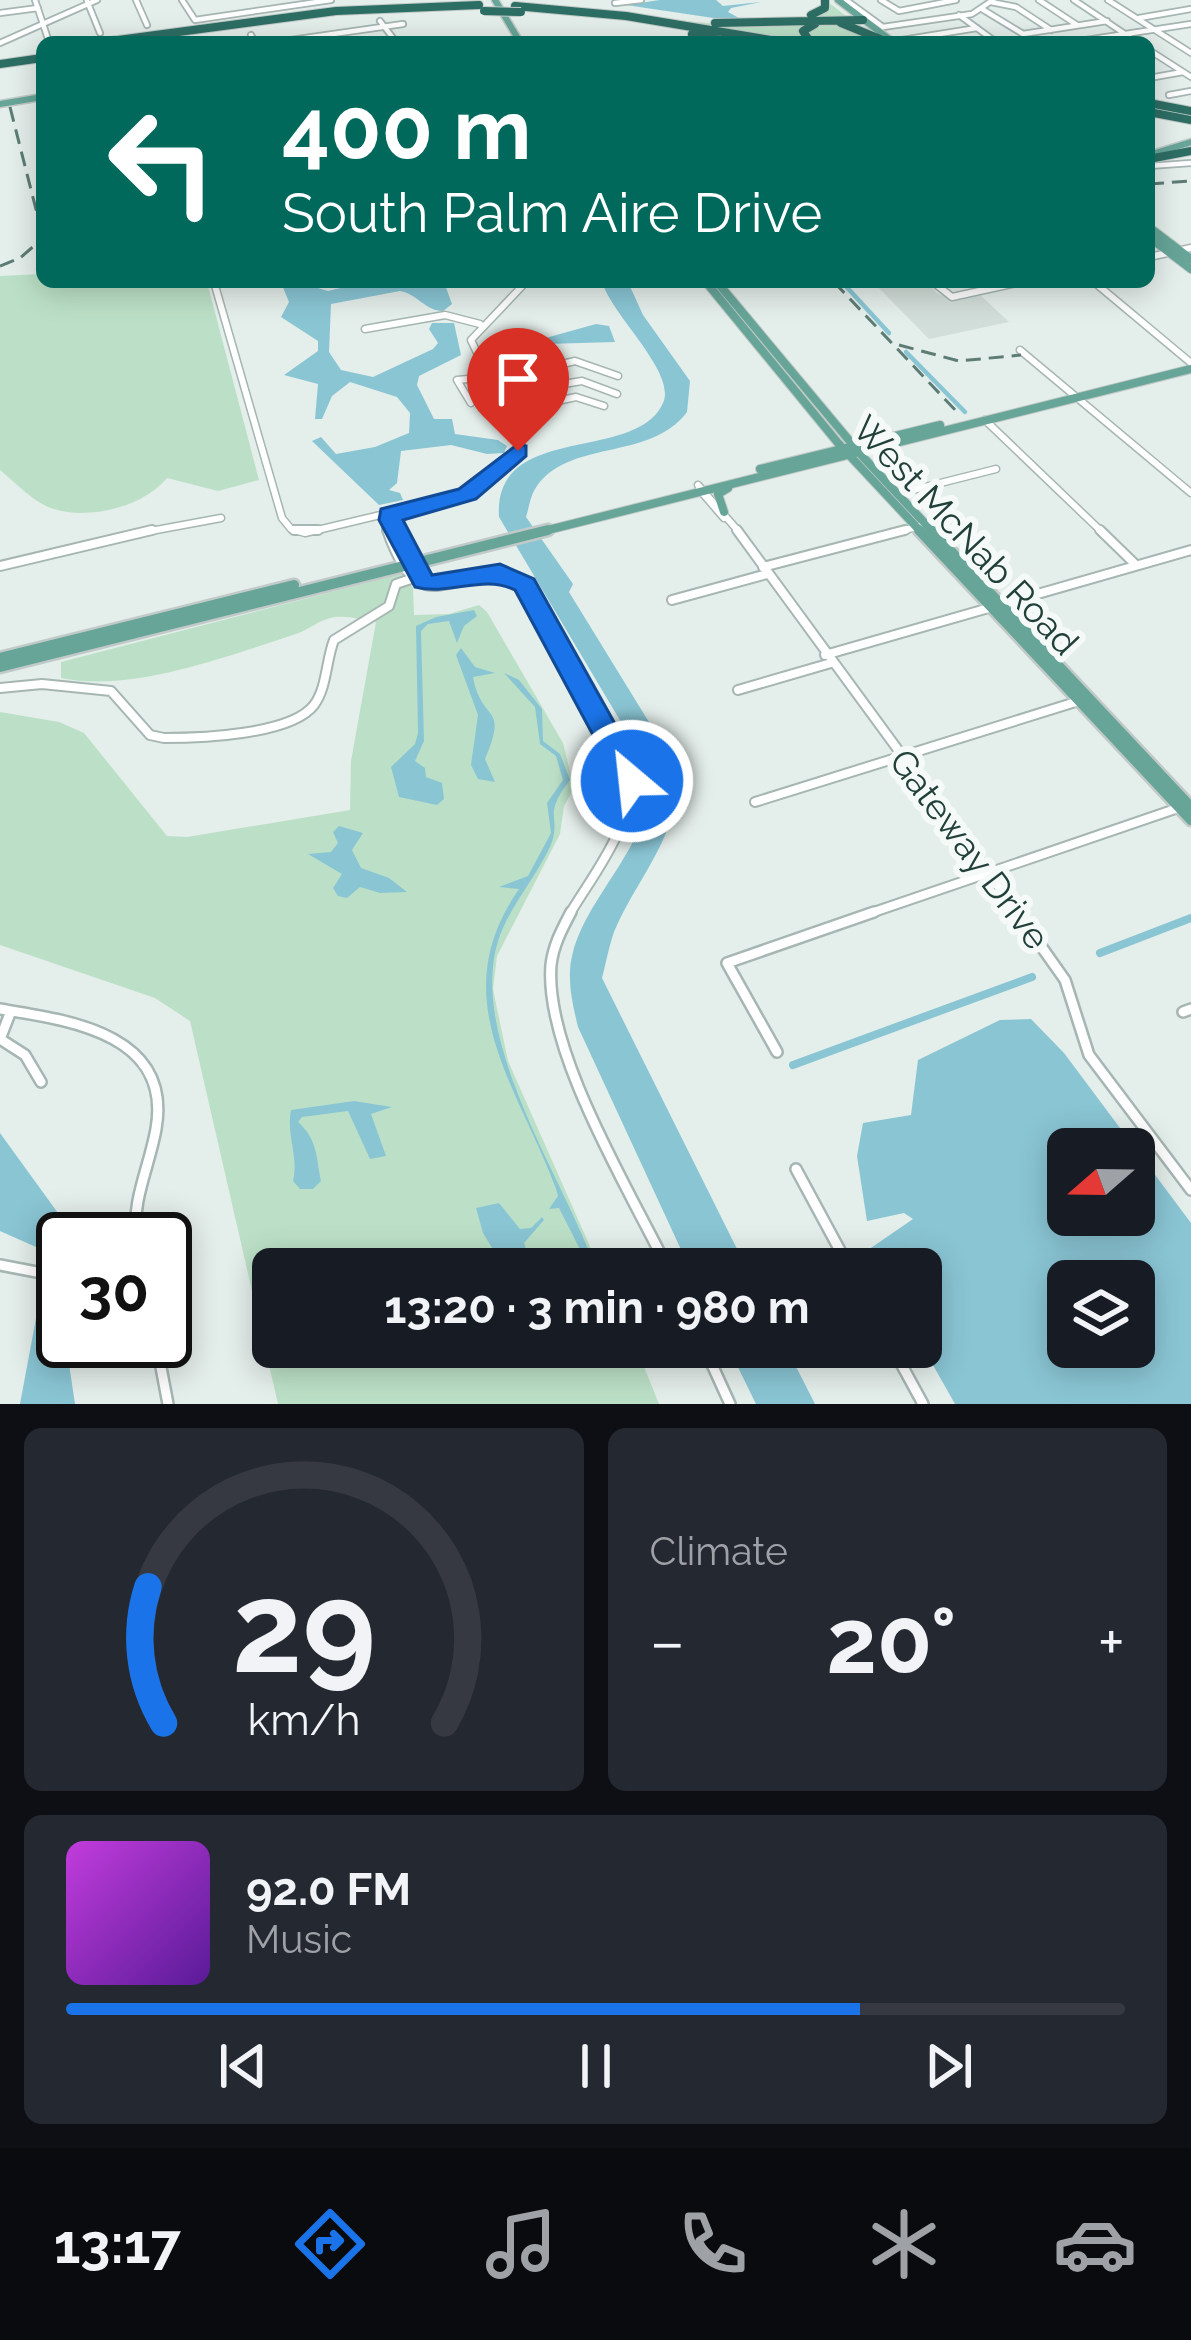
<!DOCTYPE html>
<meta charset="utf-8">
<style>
body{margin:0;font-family:Raleway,sans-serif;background:#242831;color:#f1f3f6;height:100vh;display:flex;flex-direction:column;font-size:45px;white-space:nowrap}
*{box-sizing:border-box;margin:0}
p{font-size:39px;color:#9ea1a6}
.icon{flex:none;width:66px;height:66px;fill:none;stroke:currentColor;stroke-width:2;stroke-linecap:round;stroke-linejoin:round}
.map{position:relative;height:1404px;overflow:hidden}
.side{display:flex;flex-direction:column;gap:24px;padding:24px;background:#0d0f14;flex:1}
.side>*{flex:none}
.top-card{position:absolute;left:36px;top:36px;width:1119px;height:252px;border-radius:18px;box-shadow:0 6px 30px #0003;background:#00695c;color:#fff;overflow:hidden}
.needle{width:78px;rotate:250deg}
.tools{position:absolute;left:1047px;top:1128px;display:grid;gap:24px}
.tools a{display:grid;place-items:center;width:108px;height:108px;border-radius:18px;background:#171b24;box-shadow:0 6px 30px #0003;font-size:60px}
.speed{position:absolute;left:36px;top:1212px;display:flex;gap:24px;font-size:60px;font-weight:700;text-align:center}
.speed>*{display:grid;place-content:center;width:156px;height:156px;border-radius:50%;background:#171b24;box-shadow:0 6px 30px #0003;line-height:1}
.speed .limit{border:6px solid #111;border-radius:18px;background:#fff;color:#111}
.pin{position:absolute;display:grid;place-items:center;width:102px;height:102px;color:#fff;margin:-123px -51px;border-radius:50% 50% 50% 0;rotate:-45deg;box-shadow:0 0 12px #0007}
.pin .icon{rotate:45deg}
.me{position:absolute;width:132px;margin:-66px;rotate:332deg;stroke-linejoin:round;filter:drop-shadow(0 0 9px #0008)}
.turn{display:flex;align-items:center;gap:42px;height:252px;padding:0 48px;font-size:54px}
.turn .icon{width:156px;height:156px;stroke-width:2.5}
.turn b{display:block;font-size:84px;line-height:102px}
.big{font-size:90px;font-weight:700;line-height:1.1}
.side .card{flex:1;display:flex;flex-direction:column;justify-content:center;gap:18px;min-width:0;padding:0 42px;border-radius:18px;background:#242831}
.side .dial{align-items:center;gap:0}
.dial svg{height:312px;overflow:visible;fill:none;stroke:#363941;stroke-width:7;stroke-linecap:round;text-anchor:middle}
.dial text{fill:#f1f3f6;stroke:none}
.song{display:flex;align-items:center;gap:36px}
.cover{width:144px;height:144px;border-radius:18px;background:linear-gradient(135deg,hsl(290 70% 55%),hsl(270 70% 35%))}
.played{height:12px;border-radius:6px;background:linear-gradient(90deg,#1a73e8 75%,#363941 75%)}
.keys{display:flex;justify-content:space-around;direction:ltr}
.heat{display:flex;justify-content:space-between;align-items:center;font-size:66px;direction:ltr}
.side .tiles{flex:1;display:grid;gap:24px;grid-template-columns:1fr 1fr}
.card:last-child{grid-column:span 2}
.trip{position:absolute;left:252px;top:1248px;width:690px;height:120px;border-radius:18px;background:#171b24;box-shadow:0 6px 30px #0003;font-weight:700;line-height:120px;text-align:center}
.tabs{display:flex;height:192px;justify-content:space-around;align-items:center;background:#090b0e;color:#9ea1a6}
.tabs .icon{width:84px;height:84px}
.tabs .current{color:#1a73e8}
.tabs b{font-size:54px;color:#f1f3f6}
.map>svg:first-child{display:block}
.built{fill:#d2ded9}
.green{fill:#bce0c7}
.water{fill:#8ac5d4;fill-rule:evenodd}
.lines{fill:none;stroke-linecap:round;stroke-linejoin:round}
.canal-far1{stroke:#8ac5d4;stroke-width:4.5}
.canal{stroke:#8ac5d4;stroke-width:8}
.minor-far3-casing{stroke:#a6b6b2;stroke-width:8}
.minor-far2-casing{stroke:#a6b6b2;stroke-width:9}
.minor-far1-casing{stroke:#a6b6b2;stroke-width:12}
.minor-casing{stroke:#a6b6b2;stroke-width:14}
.major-far2-casing{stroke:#c1cac8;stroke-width:9}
.major-far1-casing{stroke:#c1cac8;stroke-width:10}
.major-casing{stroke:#c1cac8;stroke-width:15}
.highway-casing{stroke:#c1cac8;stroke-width:10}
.minor-far3{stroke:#fff;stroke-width:4.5}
.minor-far2{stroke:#fff;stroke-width:6}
.minor-far1{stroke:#fff;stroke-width:8}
.minor{stroke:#fff;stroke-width:9}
.major-far2{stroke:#67a598;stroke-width:6}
.major-far1{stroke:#67a598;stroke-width:8}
.major{stroke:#67a598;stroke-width:10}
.highway{stroke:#2d6e64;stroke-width:8}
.rail{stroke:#5d7c75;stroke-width:3;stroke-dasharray:15 8;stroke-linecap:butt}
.highway-bridge-casing{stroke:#c1cac8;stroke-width:10;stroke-linecap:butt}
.highway-bridge{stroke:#2d6e64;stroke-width:8}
.route{fill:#1a73e8;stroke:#114b97;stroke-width:3}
.labels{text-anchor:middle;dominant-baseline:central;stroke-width:12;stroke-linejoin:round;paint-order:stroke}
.street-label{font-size:36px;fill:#22403a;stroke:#f5faf8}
</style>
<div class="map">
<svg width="1191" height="1404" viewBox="0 0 1191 1404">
<rect width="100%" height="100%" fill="#e4eeea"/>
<path class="built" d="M873 282H926L938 294 954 299 979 294 1009 322 929 339Z"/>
<path class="green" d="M828 2 880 42H813L802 30 808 42H795L649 17C691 21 801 39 828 2Z
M42 274V282H207L259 480 218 491 167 478C143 507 90 520 54 509 34 503 16 483 0 470V276Z
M401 574 413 588 414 615 449 614 479 605 487 612 563 743 574 788 564 806 560 834 497 956 493 989 508 1061 600 1269H273V1347H636L659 1404H278L190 1021 155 998 0 945V712L59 722 84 733 167 836 187 837 350 810 351 761 376 622C363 620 343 614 330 618 318 621 308 630 296 634 228 656 131 693 61 678V662Z"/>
<path class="water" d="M660 0H716L723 6 761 2 731 8 728 12 739 18 727 20 626 5Z
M298 282 328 291 365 282H444L452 304 443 311C425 311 418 294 400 291L331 304 329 352 341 370 373 377 433 349 438 343 429 329 432 323H454L461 355 419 376 417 385 434 419H452L455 434 498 440 507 446 504 453 487 454 451 445 401 451 397 483 389 490 400 493 403 500 379 505 312 441 321 437 336 454 375 447 409 433 410 413 397 397 350 382 332 396 322 419H315L318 384 284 375 318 351V341L281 317 289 302 282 285Z
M602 282H628L643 315 690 381 687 412C650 462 567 438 535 489 530 497 529 508 526 517L573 584 569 592 671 758C692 823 638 874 614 932 609 946 606 963 602 978L747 1269H690L578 1027C572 1002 566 977 573 952 590 888 664 834 646 764L499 517C493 421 636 464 663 403 677 373 613 317 602 282Z
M596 324 609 326 615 342 546 344 509 361 483 350 485 343 524 344Z
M474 610 477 616 464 626 457 643 449 621 428 624 421 631 424 741 415 761 425 768 426 777 442 783 444 799 437 805 399 797 391 767 415 744 418 733 416 626 436 617Z
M461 648 475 667 495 673 473 677C482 725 509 702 485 759L495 782 478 779 471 765 478 715 456 655Z
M504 673 519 680 542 709 543 741 560 754 570 780C539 819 566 817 547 853 532 882 508 910 498 941 468 1040 563 1177 596 1269H590L559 1208 549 1209 558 1196 556 1189C517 1084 443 998 519 889L499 887 528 876 551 833 547 803 563 780 556 756 540 744 535 707Z
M339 826 363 833 352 850 361 868 389 878 407 892 380 893 360 887 347 898 338 896 333 888 342 874 308 854 331 852 338 843 333 832Z
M1031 1019 1064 1053 1191 1223V1404H955L921 1344V1269H878L868 1250 913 1219 904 1213 867 1221 857 1156 863 1123 911 1115 918 1060 1000 1020ZM1068 1149H1134V1215H1068ZM1068 1281H1134V1347H1068Z
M354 1101 392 1107 371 1114 386 1156 370 1159 348 1111 302 1117 298 1122C318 1140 316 1157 321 1181L313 1189H300L293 1181C299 1156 286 1136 291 1110Z
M0 1133 63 1220 71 1239H63V1248L54 1255 0 1231Z
M499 1203 520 1229 531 1228 542 1217 544 1220 524 1243 533 1269H505L483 1233 476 1208Z
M48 1300 62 1317 75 1404H20L39 1302Z
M728 1347H786L815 1404H756Z"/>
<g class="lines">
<path class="canal-far1" d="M842 282 889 333
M906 352 965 412"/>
<path class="canal" d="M1100 953 1191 918
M793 1065 1032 977"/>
<g class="minor-far3-casing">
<path id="minor-far3" d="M35 0 48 39
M136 0 147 25
M182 0 195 20 331 0
M846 0 883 27
M881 0 899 11 956 0
M1039 0 1077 25
M1074 0 1137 42
M1108 0 1191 53
M87 1 100 33
M991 2 1016 7 1051 30
M615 3 641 0
M982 9 1023 34 1107 21
M0 13 38 8
M959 15 996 42
M1139 18 1191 9
M380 21 396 42
M883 27 972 14 993 0
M251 35 255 42
M902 40 977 28
M212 42H220
M277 42 403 24
M1073 42 1191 24
M0 43 97 0
M1149 50 1191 77
M1149 78 1183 72
M1169 95 1191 91
M1149 166 1191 163"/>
</g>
<g class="minor-far2-casing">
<path id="minor-far2" d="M1149 257 1191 248
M214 282 282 518 291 529 305 533
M933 282 952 297 1021 282
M1094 282 1191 363
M365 329 445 315 480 324
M1020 350 1191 493
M564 385 550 367 575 361 618 376
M541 391 548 403 576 397 604 406
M514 392 582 381 617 394
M471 403 457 380 480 378 494 369
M985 420 1103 533
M698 485 740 533
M699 489 724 518
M897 494 996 469
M390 514 398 533
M382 516 388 533
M140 533 221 518
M305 533 468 494 521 448 522 438 503 411 516 383 480 359 471 340 526 282
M893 533 920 526"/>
</g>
<g class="minor-far1-casing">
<path id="minor-far1" d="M294 530H318
M387 530C423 633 451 557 517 584L630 772C633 827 596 870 569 915
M397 530 417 577 443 584
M737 530 1019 915
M1100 530 1136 565
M0 566 152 530
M763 567 905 530
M504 573 519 579 533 603
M672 600 767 574
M825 655 1191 550
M0 688 42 684 111 691 150 735 164 738C200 738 291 735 314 705 327 688 326 660 334 640L389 606 396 584 417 577
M738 690 831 663
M755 802 1082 700
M865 915 1184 806"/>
</g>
<g class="minor-casing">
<path id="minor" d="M571 912C562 929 553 946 551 965 544 1051 630 1191 668 1269
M1017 912 1065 980 1089 1055 1191 1190
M0 1009C67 1020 173 1033 156 1129 149 1168 132 1199 136 1239
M11 1011 0 1039 25 1055 41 1082
M1183 1012 1191 1009
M777 1052 727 963 874 912
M796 1169 850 1269
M0 1265 63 1277
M156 1341 168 1404
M704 1347 730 1404
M892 1347 923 1404"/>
</g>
<g class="major-far2-casing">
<path id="major-far2" d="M495 0 520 42
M838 0 893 42
M0 104 42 97
M1149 155 1191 142
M1149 228 1158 234"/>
</g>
<g class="major-far1-casing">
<path id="major-far1" d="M1154 231 1191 259
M1149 237 1191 269
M706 282 838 443 922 533
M717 282 863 457 934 533
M760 469 940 425
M724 512 718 494 728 488
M536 533 1191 369"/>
</g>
<g class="major-casing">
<path id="major" d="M919 530 1191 820
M931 530 1191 807
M0 658 294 585
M0 667 548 530"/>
</g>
<g class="highway-casing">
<path id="highway" d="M515 6 626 16 783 42
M811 15 825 8V0
M715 23 863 20
M841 23 880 39
M692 34 729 42
M103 42 336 11 479 5
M810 42 803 31 815 24
M0 64 42 58
M1149 103 1191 111
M1149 112 1191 120
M1154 158 1191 151"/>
</g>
<use href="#minor-far3" class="minor-far3"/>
<use href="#minor-far2" class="minor-far2"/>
<use href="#minor-far1" class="minor-far1"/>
<use href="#minor" class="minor"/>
<use href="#major-far2" class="major-far2"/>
<use href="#major-far1" class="major-far1"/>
<use href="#major" class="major"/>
<use href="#highway" class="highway"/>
<path class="rail" d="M10 107 42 233
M1149 184 1191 181
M0 266 20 258 42 239
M834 282 958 413
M899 345 959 361 1021 355"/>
<g class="highway-bridge-casing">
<path id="highway-bridge" d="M484 11 521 12"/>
</g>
<use href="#highway-bridge" class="highway-bridge"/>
</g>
<path class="route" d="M518 444 526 446V456L476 499 403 520 432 575 500 564 534 579 647 781 643 789H622L515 590C483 574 450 596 415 587L379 520 381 509 459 489Z"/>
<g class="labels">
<g class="street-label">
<text transform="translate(966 535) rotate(47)">West McNab Road</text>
<text transform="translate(970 849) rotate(53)">Gateway Drive</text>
</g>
</g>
</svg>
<div class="tools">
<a><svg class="needle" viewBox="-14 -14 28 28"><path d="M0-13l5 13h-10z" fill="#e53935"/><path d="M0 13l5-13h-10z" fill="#9ea1a6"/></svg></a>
<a><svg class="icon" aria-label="layers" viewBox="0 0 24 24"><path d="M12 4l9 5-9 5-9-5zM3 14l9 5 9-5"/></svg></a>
</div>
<div class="speed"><div class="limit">30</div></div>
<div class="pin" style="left:518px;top:451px;background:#d93025"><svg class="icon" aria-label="arrive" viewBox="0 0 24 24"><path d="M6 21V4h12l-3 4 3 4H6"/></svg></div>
<svg class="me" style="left:632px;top:781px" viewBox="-20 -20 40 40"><circle r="17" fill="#1a73e8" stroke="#fff" stroke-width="3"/><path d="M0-11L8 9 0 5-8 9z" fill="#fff"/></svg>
<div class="trip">13:20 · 3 min · 980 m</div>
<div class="top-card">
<div class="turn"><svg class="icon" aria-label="left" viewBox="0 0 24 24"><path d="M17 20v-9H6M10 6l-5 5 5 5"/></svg><div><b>400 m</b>South Palm Aire Drive</div></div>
</div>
</div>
<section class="side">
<div class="tiles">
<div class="card dial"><svg viewBox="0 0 100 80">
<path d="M14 69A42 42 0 1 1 86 69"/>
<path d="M14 69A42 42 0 0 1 10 34" stroke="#1a73e8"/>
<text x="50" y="56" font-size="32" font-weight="700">29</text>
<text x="50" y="72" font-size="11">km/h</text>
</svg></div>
<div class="card"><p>Climate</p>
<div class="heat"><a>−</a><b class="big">20°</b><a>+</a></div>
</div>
<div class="card">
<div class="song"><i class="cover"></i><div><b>92.0 FM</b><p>Music</p></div></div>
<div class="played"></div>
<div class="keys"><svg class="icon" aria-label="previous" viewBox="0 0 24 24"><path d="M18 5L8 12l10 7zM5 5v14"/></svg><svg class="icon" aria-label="pause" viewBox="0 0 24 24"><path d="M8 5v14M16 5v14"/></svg><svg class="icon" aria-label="next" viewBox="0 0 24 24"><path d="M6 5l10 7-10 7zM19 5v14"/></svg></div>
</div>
</div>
</section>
<nav class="tabs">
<b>13:17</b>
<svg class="icon current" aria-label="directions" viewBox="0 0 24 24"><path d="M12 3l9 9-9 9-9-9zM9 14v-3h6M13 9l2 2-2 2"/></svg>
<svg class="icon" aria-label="music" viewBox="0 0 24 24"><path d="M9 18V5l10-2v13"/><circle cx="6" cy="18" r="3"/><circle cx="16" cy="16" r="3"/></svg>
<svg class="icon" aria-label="phone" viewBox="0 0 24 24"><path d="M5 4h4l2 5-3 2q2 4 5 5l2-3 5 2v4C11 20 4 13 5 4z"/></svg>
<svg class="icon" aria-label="climate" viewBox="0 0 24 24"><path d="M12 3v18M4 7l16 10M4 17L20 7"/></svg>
<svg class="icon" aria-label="car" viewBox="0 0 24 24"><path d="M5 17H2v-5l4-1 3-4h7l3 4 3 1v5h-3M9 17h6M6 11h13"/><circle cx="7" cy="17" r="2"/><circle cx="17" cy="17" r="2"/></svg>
</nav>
